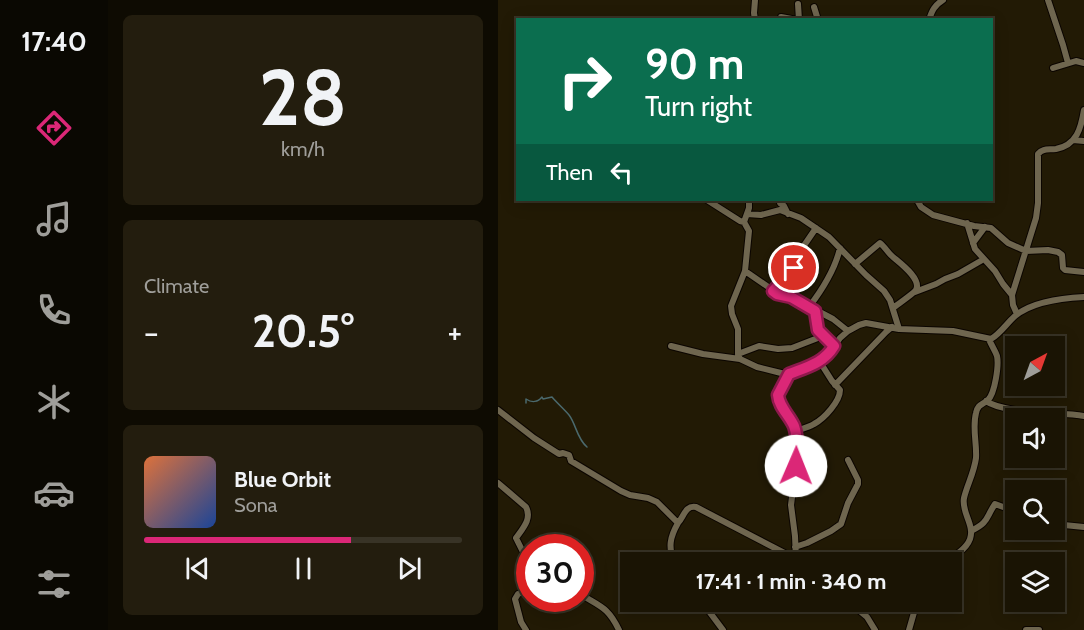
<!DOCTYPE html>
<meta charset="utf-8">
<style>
body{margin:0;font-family:Cabin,sans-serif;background:#231d0e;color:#f1f3f6;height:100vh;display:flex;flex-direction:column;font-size:22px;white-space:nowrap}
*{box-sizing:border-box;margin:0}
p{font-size:20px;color:#9f9e9a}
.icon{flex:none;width:33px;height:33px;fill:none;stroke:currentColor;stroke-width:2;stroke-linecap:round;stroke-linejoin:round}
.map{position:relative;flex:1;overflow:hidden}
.drawer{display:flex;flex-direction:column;gap:15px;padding:15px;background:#0e0b02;width:390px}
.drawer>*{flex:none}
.guide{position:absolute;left:18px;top:18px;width:477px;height:183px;border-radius:0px;box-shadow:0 3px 15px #0003,0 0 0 2px #383326;background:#0b6e4f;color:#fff;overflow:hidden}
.needle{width:39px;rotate:41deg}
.fabs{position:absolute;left:507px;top:336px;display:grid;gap:12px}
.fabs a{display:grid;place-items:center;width:60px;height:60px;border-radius:0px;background:#1a1404;box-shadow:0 3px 15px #0003,0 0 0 2px #383326;font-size:30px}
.speed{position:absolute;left:18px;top:534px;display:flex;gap:12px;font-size:30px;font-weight:700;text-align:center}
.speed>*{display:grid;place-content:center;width:78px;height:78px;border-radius:50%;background:#1a1404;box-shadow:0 3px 15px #0003,0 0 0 2px #383326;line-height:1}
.speed .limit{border:9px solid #d22;background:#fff;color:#111}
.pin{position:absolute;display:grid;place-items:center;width:51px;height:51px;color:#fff;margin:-26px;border:3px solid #fff;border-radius:50%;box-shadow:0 2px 6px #0007}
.me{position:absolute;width:66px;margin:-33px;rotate:1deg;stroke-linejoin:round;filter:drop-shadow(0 0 4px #0008)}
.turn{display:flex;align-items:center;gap:21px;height:126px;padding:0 30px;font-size:27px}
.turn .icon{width:78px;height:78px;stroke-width:2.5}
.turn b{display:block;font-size:42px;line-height:51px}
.then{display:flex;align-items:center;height:57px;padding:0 30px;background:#0003;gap:12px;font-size:22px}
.big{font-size:45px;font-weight:700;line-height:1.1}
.drawer .card{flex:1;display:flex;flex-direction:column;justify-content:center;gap:9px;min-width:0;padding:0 21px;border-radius:9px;background:#231d0e}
.drawer .dial{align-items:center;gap:0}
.dial b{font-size:78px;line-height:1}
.song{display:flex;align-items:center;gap:18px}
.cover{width:72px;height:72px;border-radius:9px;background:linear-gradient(135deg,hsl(20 70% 55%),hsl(220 70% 35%))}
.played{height:6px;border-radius:3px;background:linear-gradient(90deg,#db2777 65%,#383326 65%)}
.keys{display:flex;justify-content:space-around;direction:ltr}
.heat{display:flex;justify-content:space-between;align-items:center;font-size:33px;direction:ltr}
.trip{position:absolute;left:122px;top:552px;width:342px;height:60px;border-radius:0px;background:#1a1404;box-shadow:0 3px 15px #0003,0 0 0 2px #383326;font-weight:700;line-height:60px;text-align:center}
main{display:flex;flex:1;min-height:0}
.menu{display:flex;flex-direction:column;width:108px;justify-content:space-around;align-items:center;background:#0a0802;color:#9f9e9a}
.menu .icon{width:42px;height:42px}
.menu .selected{color:#db2777}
.menu b{font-size:27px;color:#f1f3f6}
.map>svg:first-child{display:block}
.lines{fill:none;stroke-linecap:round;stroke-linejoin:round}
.stream{stroke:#4b696d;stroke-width:1.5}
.street-casing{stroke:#0b0500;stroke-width:8}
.street{stroke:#6f664f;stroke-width:6}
.route-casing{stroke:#8e194d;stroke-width:15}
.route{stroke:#db2777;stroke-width:10}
</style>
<main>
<nav class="menu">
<b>17:40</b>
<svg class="icon selected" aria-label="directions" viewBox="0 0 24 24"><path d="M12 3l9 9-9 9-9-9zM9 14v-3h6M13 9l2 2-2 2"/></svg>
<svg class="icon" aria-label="music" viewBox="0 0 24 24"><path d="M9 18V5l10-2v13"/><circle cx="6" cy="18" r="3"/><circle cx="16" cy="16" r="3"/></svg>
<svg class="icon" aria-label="phone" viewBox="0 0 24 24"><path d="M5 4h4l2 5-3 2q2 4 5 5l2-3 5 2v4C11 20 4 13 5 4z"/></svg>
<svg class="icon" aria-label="climate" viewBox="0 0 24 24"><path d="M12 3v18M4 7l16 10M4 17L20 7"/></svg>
<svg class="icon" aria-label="car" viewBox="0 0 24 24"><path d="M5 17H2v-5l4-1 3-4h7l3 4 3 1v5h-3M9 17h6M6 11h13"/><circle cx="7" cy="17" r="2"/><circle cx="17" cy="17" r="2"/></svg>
<svg class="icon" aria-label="filters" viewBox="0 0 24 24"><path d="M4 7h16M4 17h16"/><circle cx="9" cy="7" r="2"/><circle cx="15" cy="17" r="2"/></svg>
</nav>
<section class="drawer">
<div class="card dial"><b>28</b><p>km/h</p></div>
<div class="card"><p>Climate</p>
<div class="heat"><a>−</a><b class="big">20.5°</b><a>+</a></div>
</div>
<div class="card">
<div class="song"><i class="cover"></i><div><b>Blue Orbit</b><p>Sona</p></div></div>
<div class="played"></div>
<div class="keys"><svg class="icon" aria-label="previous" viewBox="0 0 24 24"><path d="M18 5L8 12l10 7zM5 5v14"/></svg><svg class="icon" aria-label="pause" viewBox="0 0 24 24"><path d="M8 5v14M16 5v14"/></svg><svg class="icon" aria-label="next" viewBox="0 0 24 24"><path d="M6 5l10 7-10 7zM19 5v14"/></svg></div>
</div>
</section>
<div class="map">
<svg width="586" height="630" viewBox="0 0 586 630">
<rect width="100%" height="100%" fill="#221a05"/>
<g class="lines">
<path class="stream" d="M28 403V399C34 403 40 402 44 397L45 399 54 397C59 403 66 409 71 415 78 424 79 439 89 447"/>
<g class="street-casing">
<path id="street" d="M550 0 565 45 570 63
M300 4 301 20
M316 7 320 20
M283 17 299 20
M257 20 256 13 257 0
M431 20C434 10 437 5 445 0
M555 68 578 61 586 63
M575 140 586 141
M209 200 242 221 246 222
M251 200V208L246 222 251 231 247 271 233 306 234 314 240 329V354L242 359 259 367 287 374 293 373 326 360 342 338 350 331 361 325 368 323 401 329 455 331 493 339C502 334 509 323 517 316 534 302 565 298 586 297
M282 200V203L286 206 290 214
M419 200 423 207 435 215 476 226 493 228 510 243 528 251 550 250 560 252 564 255 565 268 567 270 586 272
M249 214 263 215 282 210 303 218 331 237 368 275 386 291 392 300 401 329
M469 223 477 249 497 271 505 284 514 295
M475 243 487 227
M357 264 382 243C387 247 390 253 395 257 402 263 424 279 418 290 415 294 400 304 395 308
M247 271 279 293 293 297 335 319 350 331
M275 291 296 268 305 247 318 228
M417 292 438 284 447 279 460 274 486 259
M311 307C324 290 337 270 342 248
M317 311 320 330 336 346
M519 314 515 305 514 295 538 218 540 203V154C545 148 550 150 558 149 579 145 583 128 586 110
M173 346 205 354 242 359
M240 354 261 346 280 349 294 348 325 336
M291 374 281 392 280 398 298 431 299 452 297 455 298 466 293 505 297 536 298 559 303 562
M337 385 388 332 394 327
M488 401C506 414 562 412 586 416
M0 410 36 438 61 454 65 453 71 455 73 461 123 491 132 495 150 498 159 502 180 523C186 517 187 505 198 507L298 559
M298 431C304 429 311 427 316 424 327 418 342 401 342 390L334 381 322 362
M0 483 28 507C34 519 25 528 18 538L25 552 32 559
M556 524 586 527
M473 531C491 522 487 519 497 504L508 508 518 517
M297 547 309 543 333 531 343 524 350 503 360 484V480L350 460
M176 562C170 547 172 537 180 523
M445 562C455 557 468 550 472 539 477 525 463 512 466 498 469 485 476 473 478 458 479 443 474 428 478 413 480 404 484 405 490 400 497 393 501 365 499 356 497 350 493 345 491 339
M82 594C103 607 110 607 121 630
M204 602 225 630
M351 602 369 617 377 630
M28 630 23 622 17 599 20 594 32 589
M411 630 419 602
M528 630H541"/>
</g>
<use href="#street" class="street"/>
</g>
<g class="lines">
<g class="route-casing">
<path id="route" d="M296 268 275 291 279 294 293 297 317 311 320 330 336 346C326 363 309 367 291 374L280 395C281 407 291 415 296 426 298 431 298 435 299 441 299 447 300 450 297 455L298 466"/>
</g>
<use href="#route" class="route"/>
</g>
</svg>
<div class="fabs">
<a><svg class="needle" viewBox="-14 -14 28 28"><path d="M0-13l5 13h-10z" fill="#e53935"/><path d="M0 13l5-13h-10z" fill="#9f9e9a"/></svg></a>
<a><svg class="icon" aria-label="sound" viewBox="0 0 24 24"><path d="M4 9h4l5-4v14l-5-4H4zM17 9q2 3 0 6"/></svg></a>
<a><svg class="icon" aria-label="search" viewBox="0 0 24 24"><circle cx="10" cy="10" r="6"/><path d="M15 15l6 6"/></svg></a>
<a><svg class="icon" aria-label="layers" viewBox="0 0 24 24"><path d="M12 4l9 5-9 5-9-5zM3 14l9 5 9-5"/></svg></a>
</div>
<div class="speed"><div class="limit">30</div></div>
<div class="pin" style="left:296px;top:268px;background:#d93025"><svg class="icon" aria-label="arrive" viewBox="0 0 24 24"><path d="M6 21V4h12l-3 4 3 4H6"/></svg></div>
<svg class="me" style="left:298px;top:466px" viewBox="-20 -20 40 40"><circle r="19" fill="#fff"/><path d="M0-13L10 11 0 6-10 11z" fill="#db2777"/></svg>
<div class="trip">17:41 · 1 min · 340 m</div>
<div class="guide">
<div class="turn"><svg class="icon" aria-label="right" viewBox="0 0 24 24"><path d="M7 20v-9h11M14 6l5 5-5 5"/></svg><div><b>90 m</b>Turn right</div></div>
<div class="then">Then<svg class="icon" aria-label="left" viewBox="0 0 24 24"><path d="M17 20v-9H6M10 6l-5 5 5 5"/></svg></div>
</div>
</div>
</main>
